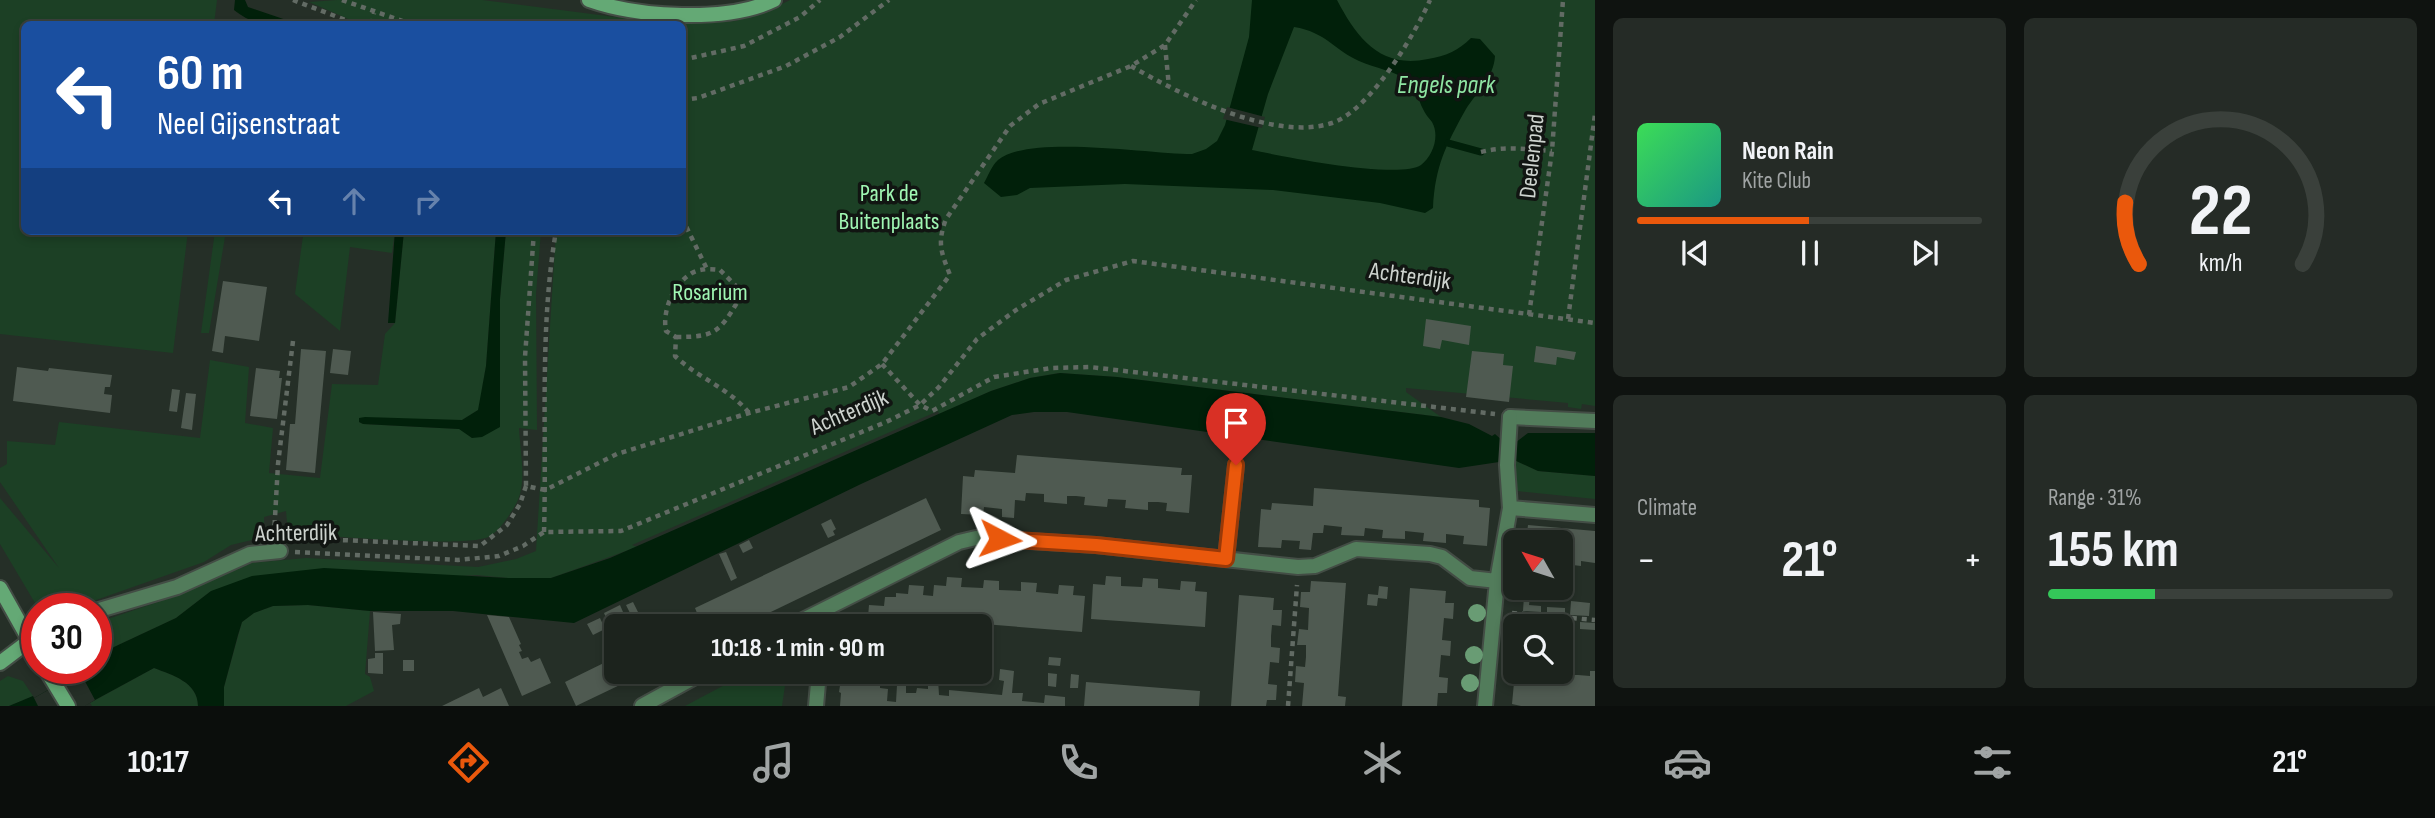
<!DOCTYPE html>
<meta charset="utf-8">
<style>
body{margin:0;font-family:"Sofia Sans Condensed",sans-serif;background:#252b26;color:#f1f3f6;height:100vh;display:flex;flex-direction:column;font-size:26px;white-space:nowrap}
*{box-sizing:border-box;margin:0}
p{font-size:23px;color:#a0a4a4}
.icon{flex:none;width:38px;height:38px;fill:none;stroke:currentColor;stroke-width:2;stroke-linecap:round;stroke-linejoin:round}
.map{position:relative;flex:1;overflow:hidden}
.sheet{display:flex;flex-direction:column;gap:18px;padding:18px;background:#0f1310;width:840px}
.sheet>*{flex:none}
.guide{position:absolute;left:21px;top:21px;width:665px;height:214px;border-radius:10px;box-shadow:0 4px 10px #0003,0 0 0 2px #3a403b;background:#1a4fa0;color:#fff;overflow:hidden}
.needle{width:46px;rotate:309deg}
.tools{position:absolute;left:1503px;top:530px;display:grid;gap:14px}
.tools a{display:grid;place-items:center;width:70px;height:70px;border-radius:10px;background:#1c231d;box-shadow:0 4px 10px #0003,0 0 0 2px #3a403b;font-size:35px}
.speed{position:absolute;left:21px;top:593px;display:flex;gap:14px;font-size:35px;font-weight:700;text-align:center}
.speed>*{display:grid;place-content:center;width:91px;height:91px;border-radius:50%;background:#1c231d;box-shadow:0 4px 10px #0003,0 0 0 2px #3a403b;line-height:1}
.speed .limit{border:10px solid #d22;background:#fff;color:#111}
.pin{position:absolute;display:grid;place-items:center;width:60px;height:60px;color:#fff;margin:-72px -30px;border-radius:50% 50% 50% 0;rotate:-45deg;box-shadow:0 0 7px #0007}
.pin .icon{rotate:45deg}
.me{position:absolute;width:77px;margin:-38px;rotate:94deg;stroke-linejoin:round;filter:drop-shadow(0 0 5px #0008)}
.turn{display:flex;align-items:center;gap:24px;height:147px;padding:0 21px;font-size:32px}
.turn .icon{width:91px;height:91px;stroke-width:2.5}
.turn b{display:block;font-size:49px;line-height:60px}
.lanes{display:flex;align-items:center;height:66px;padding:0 21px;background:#0003;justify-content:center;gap:35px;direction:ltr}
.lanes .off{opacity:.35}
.big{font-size:52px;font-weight:700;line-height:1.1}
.sheet .card{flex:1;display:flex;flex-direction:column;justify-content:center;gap:10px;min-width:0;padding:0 24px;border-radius:10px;background:#252b26}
.sheet .dial{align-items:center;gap:0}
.dial svg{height:182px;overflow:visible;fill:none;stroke:#3a403b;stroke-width:7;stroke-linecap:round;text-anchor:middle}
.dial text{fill:#f1f3f6;stroke:none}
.song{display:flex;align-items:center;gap:21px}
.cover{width:84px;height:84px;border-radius:10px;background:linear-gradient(135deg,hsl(130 70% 55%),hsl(170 70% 35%))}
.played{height:7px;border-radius:4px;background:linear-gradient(90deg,#ea580c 50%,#3a403b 50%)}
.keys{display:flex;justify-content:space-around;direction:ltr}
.heat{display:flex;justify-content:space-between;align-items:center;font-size:38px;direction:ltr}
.charge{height:10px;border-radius:5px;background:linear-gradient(90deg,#34c759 31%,#3a403b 0)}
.sheet .tiles{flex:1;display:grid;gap:18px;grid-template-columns:repeat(2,1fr)}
.trip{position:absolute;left:604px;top:614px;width:388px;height:70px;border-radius:10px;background:#1c231d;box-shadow:0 4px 10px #0003,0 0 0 2px #3a403b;font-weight:700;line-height:70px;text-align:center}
.menu{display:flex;height:112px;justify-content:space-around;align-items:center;background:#0b0e0c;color:#a0a4a4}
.menu .icon{width:49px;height:49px}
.menu .on{color:#ea580c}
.menu b{font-size:32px;color:#f1f3f6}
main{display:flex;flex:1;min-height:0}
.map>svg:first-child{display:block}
.green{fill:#1c4025}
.water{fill:#01200a;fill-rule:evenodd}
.pier{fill:#252f27}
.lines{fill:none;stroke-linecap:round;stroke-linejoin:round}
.stream{stroke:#01200a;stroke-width:7}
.building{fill:#4f5a51}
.lane-casing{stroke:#434d45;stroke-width:18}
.street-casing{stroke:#434d45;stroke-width:18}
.secondary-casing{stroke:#434d45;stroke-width:18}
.path{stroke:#626b64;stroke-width:4.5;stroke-dasharray:5 5;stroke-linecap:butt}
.lane{stroke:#527c5b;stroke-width:14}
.street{stroke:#527c5b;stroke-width:14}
.secondary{stroke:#64a975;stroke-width:14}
.tree{fill:#699c74}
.route-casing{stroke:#983908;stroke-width:18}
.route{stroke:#ea580c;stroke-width:12}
.labels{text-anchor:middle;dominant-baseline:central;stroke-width:7;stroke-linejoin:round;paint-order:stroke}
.street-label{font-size:24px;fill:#cdd3ce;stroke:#111512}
.park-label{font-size:24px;fill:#a0f6b3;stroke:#111512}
.water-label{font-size:26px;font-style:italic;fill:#8fe5a3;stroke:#111512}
</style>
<main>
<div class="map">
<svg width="1595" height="706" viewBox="0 0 1595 706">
<rect width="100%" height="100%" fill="#252f27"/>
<path class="green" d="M0 0H217L214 24H24V231H188L173 353 0 334Z
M337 0H482L646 21 704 23 736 21 772 9 790 0H1595V406L1582 404 1581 409 1568 407V403L1406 388V392L1441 417 1117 377 1059 373 1030 378 991 391 939 414 938 411 632 545 637 547 551 578H508L477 575 211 591 176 618 114 647 96 659V623L176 596 252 563 306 558 478 567 516 559 536 551 556 231H682V24H360L309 2Z
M215 231H226L209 333H201Z
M280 231H395L392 253 350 247 340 331 295 294 303 236Z
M404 231H496L486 366 478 410 462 420 359 422 363 424 460 429 472 438 500 299 506 231H541L536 294 537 430 519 428C520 451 527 482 517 502 512 512 500 530 490 536 471 549 320 535 288 533L286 511 264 517V537L231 545 204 562 79 606 65 609 38 608 0 544V498L59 568 0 482V468L7 464V441L55 445 59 422 200 438 210 360 249 367 245 423 273 428 269 473 320 478 332 384 378 385 385 334 395 323Z
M1514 460 1538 471 1595 476V499L1517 491Z
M308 605 370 611 365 674 370 677 374 691 346 706H224V687L242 622 254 613 273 606Z
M154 668C172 675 198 682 198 706H92L90 703Z
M749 672H787L782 706H685Z
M8 676 23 681 33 696 9 706H0V681Z"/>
<path class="water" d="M235 0H245L248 7 298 24C271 25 257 28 234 10Z
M1252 0H1337C1357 38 1380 69 1428 59 1446 56 1458 51 1471 38L1480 39 1495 56C1494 77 1477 92 1466 109 1446 145 1435 166 1433 208L1425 213 1380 203 1273 190 1125 184 1030 188 1017 195 1001 197 984 183C988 176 992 165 998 160 1029 134 1150 154 1192 154L1206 149 1217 141 1225 125 1249 37ZM1294 27C1326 32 1334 50 1359 61 1375 68 1395 71 1409 81 1417 88 1418 100 1423 109 1425 114 1429 118 1432 122 1440 136 1433 156 1421 165 1399 180 1281 156 1252 150L1268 94Z
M395 231H404L395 323H388Z
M496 231H506L500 299V427L482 437 472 438 459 429 363 424 359 422V418L365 417 462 420 478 410 486 366Z
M1060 373 1117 377 1441 417 1469 424 1492 436 1495 434 1504 442 1503 454 1499 462 1459 468 1067 412H1034L1012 415 861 484 574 623 453 611H370L308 605 273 606 254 613 242 622 238 635 224 687V706H198C198 682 172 675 154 668L84 706H9L33 696 34 698 85 669 96 668V659L114 647 176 618 211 591 252 576 324 568 508 578H551L610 558 991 391 1030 378Z
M1528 433H1595V476L1538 471 1514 460 1515 443Z"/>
<path class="pier" d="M1227 107 1265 117 1262 128 1223 119Z
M80 672 95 700 85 706H38L34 698Z"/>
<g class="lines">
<path class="stream" d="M1448 143 1481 152"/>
</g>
<path class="building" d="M223 281 267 287 259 341 225 336 223 353 212 351Z
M1426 319 1471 326 1469 345 1442 340 1440 349 1423 346Z
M1536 346 1576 352 1574 360 1557 357 1556 365 1534 362Z
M301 349 326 351 315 473 286 470 290 424H295Z
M333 349 351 351 348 375 330 373Z
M1472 351 1504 354 1503 365 1513 366 1509 402 1466 397Z
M17 367 48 371 49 368 112 375 110 387H105L104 394 112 395 110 413 13 401Z
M256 368 280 371 279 378H282L277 419 250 416Z
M172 389 180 390 177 412 169 411Z
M186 393 196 394 192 430 181 428Z
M1017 455 1182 468 1181 475H1192L1189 513 1166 511 1167 503 1158 502H1148V510L1125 508 1126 500 1108 499 1107 507 1084 505 1085 497 1076 496H1067V504L1044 502V494L1026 493 1025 501 1015 500 1014 518 1002 517V509L984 507 983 515 961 514 963 476 974 477 975 470 1015 473Z
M1314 488 1479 500V507L1490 508 1487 546 1463 544 1464 536 1446 534V543L1423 541 1424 533 1405 531V539L1382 538 1383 530 1365 528 1364 536 1341 535 1342 527 1324 525 1323 533H1313L1311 550 1299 549 1300 541 1282 540 1281 548 1258 547 1261 509 1271 510 1272 503 1313 506Z
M926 498 941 530 742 626H680L677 622 697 613 695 608Z
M831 519 836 529 833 531 835 535 828 538 821 524Z
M1528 525 1595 531V563L1581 561V566L1564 564 1565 560H1561V542H1526Z
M749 540 753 548 743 553 739 545Z
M726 552 737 578 731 581 719 554Z
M1106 576 1121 577V586L1142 587 1143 578 1158 579V588L1180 590 1181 581 1196 582 1195 591 1207 592 1205 627 1091 619 1093 584 1105 585Z
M947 577 962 578 961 587 983 588 984 580 999 581V590L1021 591V582L1037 583 1036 592 1058 594 1059 585 1074 586 1073 595 1085 596 1082 632 933 620V626H845L846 615 868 617 869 605 884 606 885 597H896V593L908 594 909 585 924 586 923 595 933 596 934 585 946 586Z
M1311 581 1346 583 1338 696 1346 697 1345 706H1302L1304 683 1295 682 1296 666 1305 667 1306 657V645H1297L1299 629 1308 630 1309 608 1300 607 1301 592H1310Z
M1379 586 1388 587 1387 599 1378 598 1377 606 1367 605 1368 594 1378 595Z
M1410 588 1446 591 1445 603H1454L1453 619 1444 618 1442 640 1451 641 1450 656 1441 655 1439 677 1448 678 1447 693H1438L1437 706H1402Z
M1239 595 1274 598 1273 610H1282L1281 626 1272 625 1271 636V647L1280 648 1279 663 1270 662 1269 674 1268 684 1277 685 1276 700H1267L1266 706H1231Z
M1524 596 1530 597 1529 605 1541 606V612L1523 611Z
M1571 601 1590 603 1589 616 1570 615Z
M633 602 638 612 631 615 626 605Z
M620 605 623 612 607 620 604 613Z
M1547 607 1565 608V615L1547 613Z
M373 612 401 614 400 624 392 625 394 650 375 651Z
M487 615 509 617 521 644 519 645 522 651 519 652 522 659 528 657 531 662 540 658 551 683 522 696Z
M600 618 605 629 593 635 587 624Z
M1544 620 1573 621 1572 635 1561 634V626H1544Z
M1580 622 1595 623V630L1580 629Z
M375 653H383V674L368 673V659L375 658Z
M616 657V672H647L576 706 565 682Z
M1049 657 1061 658 1060 666 1048 665Z
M403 660H414V671H403Z
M1000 669 1014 671 1012 693H1023L1022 701 1044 703 1045 695 1065 697V706H840L841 693 839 692 842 672H887L886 681H880V688L888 689 887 701 896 702 897 685 906 686V693H916L917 688 928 689V679H938L939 695 949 696V690L1002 695 1004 681 999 680Z
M1561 669H1567L1566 675H1578L1590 676V671H1595V706H1521L1512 704 1515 672 1547 674V672H1561Z
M1048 673 1057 674 1056 687 1048 686Z
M1071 674 1079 675 1078 688H1070Z
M1086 682 1200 691 1199 706H1084Z
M479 688 483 697 501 688 509 706H442Z"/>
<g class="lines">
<g class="lane-casing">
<path id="lane" d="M1510 417 1595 421"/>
</g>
<g class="street-casing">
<path id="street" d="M1510 508 1595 515
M1226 559 1236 465
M96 611 177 587 250 554 280 551
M791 626 959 542 976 538 1096 545 1298 567 1315 566 1356 549 1430 554 1442 557 1470 578 1497 581
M642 706 704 672
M816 706 819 672
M1485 706 1497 581 1510 508 1507 465 1510 417"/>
</g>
<g class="secondary-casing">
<path id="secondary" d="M589 0C637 17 727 23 774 0
M0 588 37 654
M0 663 29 641
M45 668 68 706"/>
</g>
<path class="path" d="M293 0 356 24
M342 0 411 24
M372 24 374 13
M1165 45 1169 87
M682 60 744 46 800 17 820 0
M1131 66C1181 95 1274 142 1332 123 1370 110 1414 36 1430 0
M682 100 698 98 786 66 840 37 889 0
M1481 152C1505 146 1527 149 1552 151
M682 218 707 269
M534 231 525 357 526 486 545 490 617 454 749 413 849 387 882 364 950 275C941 252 937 243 946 219L1010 126 1039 104 1131 66 1165 45 1196 0
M1529 315 1552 151 1563 0
M1568 319 1595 114
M676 337C714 337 719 333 738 301L735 285 720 270C711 269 701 268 692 273 673 284 662 311 666 331L676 337 675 356C698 378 729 388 749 413
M882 364 920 405 932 411 994 377 1051 368 1090 367 1495 414
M544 532C547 432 539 330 556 231
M274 535 278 464 293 341
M293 538 480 546 507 525 520 504 526 486
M295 552 458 560 499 556 523 546 544 532 621 531 886 422 920 405 939 387 977 339 1016 310 1066 280 1133 261 1595 323
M1512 613 1595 620
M1288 706 1297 585"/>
<use href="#lane" class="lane"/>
<use href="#street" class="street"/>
<use href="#secondary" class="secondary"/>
</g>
<g class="tree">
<circle cx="1477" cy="613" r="9"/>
<circle cx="1474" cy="655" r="9"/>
<circle cx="1470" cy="683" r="9"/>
</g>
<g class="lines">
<g class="route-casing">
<path id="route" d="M1000 539 1096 545 1226 559 1236 465"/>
</g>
<use href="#route" class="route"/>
</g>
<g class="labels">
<g class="street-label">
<text transform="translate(1532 156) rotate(-84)">Deelenpad</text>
<text transform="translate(1410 276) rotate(8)">Achterdijk</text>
<text transform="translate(849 412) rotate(-23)">Achterdijk</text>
<text transform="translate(296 533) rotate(-1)">Achterdijk</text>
</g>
<g class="park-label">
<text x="889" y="193">Park de<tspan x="889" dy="28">Buitenplaats</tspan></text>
<text x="710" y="292">Rosarium</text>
</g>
<g class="water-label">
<text x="1446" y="85">Engels park</text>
</g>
</g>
</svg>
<div class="tools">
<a><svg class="needle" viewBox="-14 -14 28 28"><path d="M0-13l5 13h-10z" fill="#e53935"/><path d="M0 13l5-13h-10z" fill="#a0a4a4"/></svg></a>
<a><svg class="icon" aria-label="search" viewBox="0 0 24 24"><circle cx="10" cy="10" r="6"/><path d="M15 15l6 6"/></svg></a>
</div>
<div class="speed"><div class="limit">30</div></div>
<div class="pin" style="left:1236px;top:465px;background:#d93025"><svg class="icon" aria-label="arrive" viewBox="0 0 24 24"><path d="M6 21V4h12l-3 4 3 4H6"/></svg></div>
<svg class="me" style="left:1000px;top:539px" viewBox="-20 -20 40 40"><path d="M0-17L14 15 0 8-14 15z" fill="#ea580c" stroke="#fff" stroke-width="4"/></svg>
<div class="trip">10:18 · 1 min · 90 m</div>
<div class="guide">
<div class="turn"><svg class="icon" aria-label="left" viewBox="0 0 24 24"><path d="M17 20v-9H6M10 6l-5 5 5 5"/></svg><div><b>60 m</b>Neel Gijsenstraat</div></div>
<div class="lanes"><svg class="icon" aria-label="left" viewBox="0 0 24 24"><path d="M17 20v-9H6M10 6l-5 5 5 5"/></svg><svg class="icon off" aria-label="ahead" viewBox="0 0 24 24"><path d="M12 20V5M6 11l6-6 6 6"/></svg><svg class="icon off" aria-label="right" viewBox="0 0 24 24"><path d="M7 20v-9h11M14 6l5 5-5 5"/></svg></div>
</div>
</div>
<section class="sheet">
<div class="tiles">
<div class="card">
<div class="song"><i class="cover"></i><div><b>Neon Rain</b><p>Kite Club</p></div></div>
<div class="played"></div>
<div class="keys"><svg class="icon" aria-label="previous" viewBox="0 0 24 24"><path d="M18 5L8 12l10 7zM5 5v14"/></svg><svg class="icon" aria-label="pause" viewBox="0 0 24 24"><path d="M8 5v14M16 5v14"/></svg><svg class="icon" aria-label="next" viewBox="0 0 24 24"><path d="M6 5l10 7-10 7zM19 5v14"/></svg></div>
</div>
<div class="card dial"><svg viewBox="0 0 100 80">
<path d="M14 69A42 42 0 1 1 86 69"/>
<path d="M14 69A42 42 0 0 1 8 42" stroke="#ea580c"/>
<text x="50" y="56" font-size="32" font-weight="700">22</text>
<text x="50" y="72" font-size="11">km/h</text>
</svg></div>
<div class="card"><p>Climate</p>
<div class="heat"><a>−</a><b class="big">21°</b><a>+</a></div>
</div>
<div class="card"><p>Range · 31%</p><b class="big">155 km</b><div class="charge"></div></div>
</div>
</section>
</main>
<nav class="menu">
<b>10:17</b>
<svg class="icon on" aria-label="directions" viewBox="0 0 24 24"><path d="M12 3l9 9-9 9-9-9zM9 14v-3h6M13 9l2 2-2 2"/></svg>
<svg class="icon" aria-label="music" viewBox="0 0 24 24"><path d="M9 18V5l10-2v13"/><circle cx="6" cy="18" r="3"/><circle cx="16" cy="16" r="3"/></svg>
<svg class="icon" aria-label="phone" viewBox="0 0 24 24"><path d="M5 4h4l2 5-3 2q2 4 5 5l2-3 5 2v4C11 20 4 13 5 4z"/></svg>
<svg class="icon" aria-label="climate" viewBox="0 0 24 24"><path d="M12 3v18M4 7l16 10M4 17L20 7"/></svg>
<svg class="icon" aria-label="car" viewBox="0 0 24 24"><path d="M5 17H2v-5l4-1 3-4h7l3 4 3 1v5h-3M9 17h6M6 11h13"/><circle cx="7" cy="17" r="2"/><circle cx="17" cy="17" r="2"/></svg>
<svg class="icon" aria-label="filters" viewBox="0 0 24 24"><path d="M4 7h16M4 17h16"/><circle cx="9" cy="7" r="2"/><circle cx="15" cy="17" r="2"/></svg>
<b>21°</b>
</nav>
